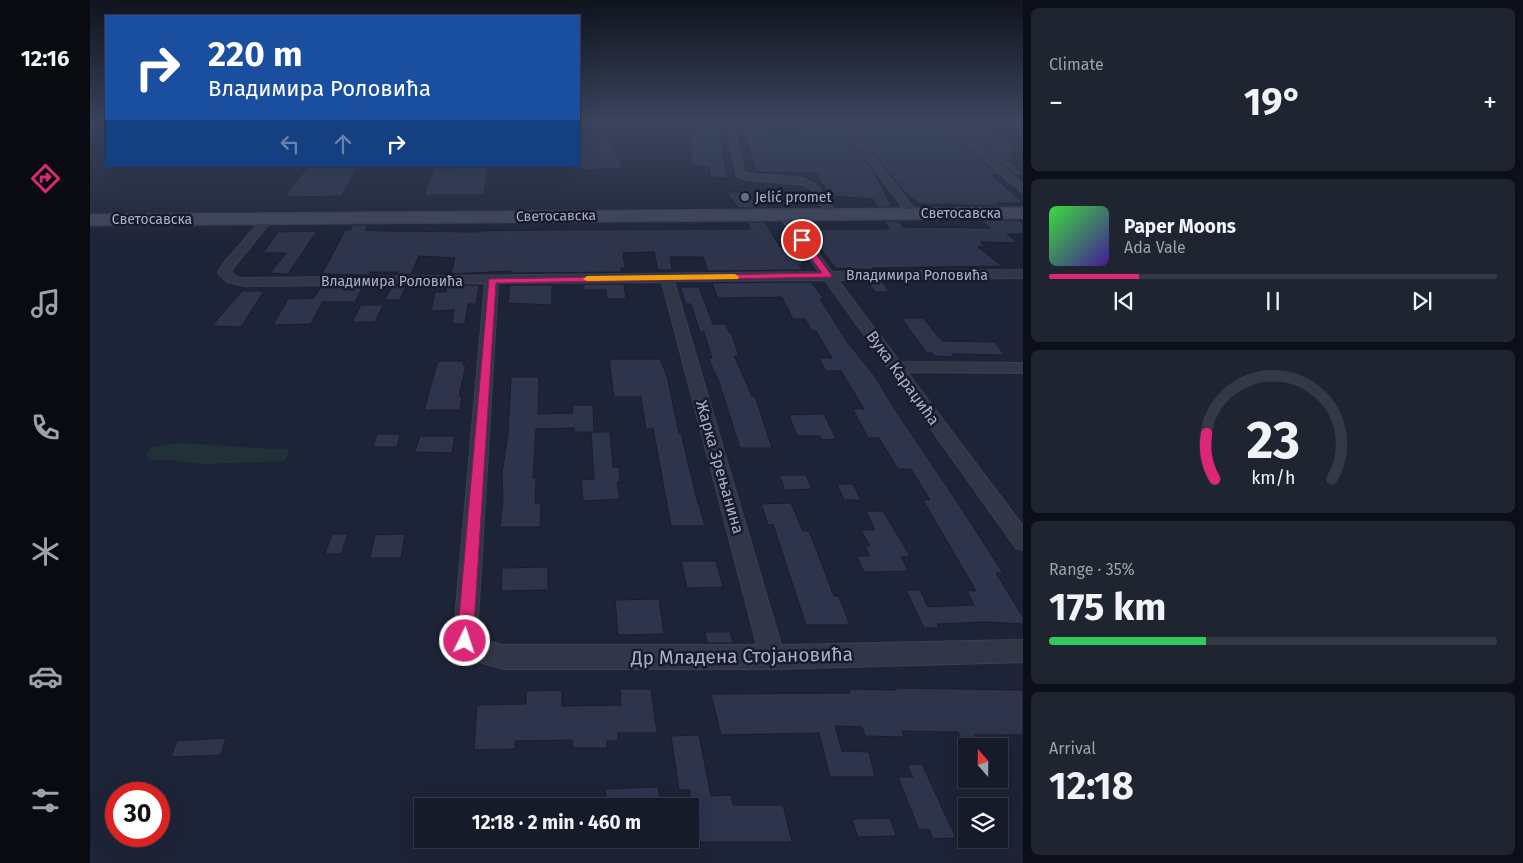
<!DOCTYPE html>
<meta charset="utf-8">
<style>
body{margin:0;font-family:"Fira Sans",sans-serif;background:#1f2431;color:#f1f3f6;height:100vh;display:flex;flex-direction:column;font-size:19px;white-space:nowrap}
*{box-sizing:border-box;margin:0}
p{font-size:16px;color:#9ea1a8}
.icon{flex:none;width:28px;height:28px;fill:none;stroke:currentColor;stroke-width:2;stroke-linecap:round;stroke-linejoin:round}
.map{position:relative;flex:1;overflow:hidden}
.side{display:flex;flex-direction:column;gap:8px;padding:8px;background:#0c0f17;width:500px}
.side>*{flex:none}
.top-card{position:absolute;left:15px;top:15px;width:475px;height:152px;border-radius:0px;box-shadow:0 5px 20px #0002,0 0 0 1px #353946;background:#1a4fa0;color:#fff;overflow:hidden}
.needle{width:32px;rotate:340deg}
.fabs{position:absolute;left:868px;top:738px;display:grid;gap:10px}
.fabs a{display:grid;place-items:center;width:50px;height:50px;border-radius:0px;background:#161b29;box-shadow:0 5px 20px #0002,0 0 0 1px #353946;font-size:25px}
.speed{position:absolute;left:15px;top:782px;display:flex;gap:10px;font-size:25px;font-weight:700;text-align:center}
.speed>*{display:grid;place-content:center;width:65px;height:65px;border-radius:50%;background:#161b29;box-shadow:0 5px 20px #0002,0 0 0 1px #353946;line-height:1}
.speed .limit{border:8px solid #d22;background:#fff;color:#111}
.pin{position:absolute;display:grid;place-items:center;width:42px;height:42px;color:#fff;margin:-21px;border:2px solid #fff;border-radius:50%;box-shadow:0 1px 5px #0007}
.me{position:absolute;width:55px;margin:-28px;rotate:4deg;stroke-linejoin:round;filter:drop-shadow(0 0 4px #0008)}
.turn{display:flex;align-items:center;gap:18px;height:105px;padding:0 20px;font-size:22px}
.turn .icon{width:65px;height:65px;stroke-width:2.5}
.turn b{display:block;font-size:35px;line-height:42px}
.lanes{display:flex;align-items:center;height:48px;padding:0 20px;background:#0003;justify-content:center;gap:25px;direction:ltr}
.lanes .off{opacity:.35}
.big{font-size:38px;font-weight:700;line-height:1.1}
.side .tile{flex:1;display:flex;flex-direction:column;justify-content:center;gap:8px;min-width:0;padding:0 18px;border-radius:8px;background:#1f2431}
.side .dial{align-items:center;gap:0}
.dial svg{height:130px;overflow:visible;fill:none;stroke:#353946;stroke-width:7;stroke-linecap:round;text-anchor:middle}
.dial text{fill:#f1f3f6;stroke:none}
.song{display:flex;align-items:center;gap:15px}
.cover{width:60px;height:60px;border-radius:8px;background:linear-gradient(135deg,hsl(120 70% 55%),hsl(260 70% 35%))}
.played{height:5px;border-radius:2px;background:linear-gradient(90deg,#db2777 20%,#353946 20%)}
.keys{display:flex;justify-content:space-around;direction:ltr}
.heat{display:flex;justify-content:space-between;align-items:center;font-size:28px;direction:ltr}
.charge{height:8px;border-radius:4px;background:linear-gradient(90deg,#34c759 35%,#353946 0)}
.trip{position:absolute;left:324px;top:798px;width:285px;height:50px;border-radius:0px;background:#161b29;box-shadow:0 5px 20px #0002,0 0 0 1px #353946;font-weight:700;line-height:50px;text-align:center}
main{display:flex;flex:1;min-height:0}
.tabs{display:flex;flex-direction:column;width:90px;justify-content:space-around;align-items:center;background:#090b10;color:#9ea1a8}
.tabs .icon{width:35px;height:35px}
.tabs .active{color:#db2777}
.tabs b{font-size:22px;color:#f1f3f6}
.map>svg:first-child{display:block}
.green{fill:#203138}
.building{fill:#2d344c;stroke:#191e2e}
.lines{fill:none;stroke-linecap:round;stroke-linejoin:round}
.street-casing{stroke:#3b4051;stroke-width:2}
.secondary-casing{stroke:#3b4051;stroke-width:3}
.street{fill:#323748;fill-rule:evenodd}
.secondary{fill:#3f455b;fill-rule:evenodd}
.route{fill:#db2777;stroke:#8e194d}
.slow{fill:#f59e0b}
.service-dot{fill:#5c6f8a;stroke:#171c2c;stroke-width:2}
.labels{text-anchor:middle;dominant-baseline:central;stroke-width:5;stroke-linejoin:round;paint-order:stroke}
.far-poi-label{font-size:14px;fill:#abb1c5;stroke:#171c2c;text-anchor:start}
.far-street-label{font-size:14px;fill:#abb1c5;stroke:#171c2c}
.street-label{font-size:16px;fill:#abb1c5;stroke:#171c2c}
.near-street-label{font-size:19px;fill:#abb1c5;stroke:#171c2c}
</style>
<main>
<nav class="tabs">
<b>12:16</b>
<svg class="icon active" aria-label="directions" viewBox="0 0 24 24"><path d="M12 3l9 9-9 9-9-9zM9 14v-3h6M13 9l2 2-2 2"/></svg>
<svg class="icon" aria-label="music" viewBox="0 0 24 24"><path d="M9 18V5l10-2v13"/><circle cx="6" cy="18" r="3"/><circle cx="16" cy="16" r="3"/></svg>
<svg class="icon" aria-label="phone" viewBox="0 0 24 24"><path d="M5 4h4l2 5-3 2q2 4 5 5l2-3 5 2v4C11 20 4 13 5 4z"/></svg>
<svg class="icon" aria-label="climate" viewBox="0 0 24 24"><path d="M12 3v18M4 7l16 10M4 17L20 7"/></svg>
<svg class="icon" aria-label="car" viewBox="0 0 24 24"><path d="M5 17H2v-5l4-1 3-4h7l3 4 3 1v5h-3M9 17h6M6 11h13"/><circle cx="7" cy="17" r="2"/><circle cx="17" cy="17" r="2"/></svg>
<svg class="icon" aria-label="filters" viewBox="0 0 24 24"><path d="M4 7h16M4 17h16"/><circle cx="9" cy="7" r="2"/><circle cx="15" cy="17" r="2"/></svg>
</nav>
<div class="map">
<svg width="933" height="863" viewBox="0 0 933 863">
<rect width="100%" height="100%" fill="#1e2437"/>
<path class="green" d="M90 443 199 450 195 461 114 464 80 460H60L56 454 62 447Z"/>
<path class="building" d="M614 123H629L637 178 621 177 619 167 602 166 599 134H607L605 125H614Z
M652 123H665L668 131 714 132 711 127H729L727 125H730V123L749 125 784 172 802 207H787L783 199 740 196 726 173 670 172 666 170Z
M765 123 850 124 908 175H902L933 203H907L912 206 829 204 813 191 762 126H765Z
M865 124 898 125 930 153H917L927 160H917L933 172V175H925Z
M516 136 534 168 493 170 489 168V137Z
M217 167H268L252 196 195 197Z
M399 167 394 195H334L344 168Z
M637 192H654L659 195 667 208H648Z
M890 220H929L933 223V234H917L928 243 890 242 896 246 888 247 912 266 782 268 784 270 745 268 716 229H799L794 221H809L813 227 901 228Z
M656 222H675L690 247H701L714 265H709L713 270 618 271 613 257H580L582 270H568L564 252 533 253 535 268H531L532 272 422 273V271L361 274 365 258 329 256 321 274 307 275 308 272H280L279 275 232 274 255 230H260L263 225H278L275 230 290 231 387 232V231L455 230 661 229Z
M227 231 198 274 180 273 196 253H173L188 232Z
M792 281 800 292H785L778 282Z
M721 282 734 299H730L758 343 784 375 804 408 866 500 913 573H906L933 617V624L894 622 847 624 849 628H834L816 590H830L838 607 884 605 877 591H886L833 500H840L821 469H808L789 438H778L763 409H774L751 371H736L729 358H742L726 331H722L715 319H703L692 297 628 298 622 283Z
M494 284H534L536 299H517L516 290H494Z
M357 285H389L386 304H378L375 324H362L364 310 341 311 345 292H356Z
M420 285H462V305L418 303Z
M273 286 265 302H232L221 324 183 325 198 299 224 298 231 287Z
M302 286H316L310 300H295Z
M590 287H609L623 324H636L639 333 641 332 649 356H644L662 396H665L682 448H650L629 382 618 358H622L614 332H610L601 304H596Z
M152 291H174L151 327 122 326Z
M271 305H293L285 322H262Z
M811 318H833L852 341 904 342 915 355 862 354 863 357 845 356 842 353H837Z
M519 359H570L577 376 589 433H591L608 504H609L615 526H581L563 428 556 429 551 397H524Z
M348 361H374L373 365H376L369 396H372L370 410H334Z
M421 377H449L448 414 483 413 482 405H503L504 432H484V428L446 429 443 478H446L445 503H451L450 527H410L413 502 412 473 418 434Z
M734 414 746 439 732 440 730 436H707L699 415Z
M501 432H520L523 467H529L530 482H527L530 499 493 501 491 480 504 479Z
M287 434H310L307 447H283Z
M330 436H365L362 453 325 452Z
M689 475H716L722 489 695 490Z
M747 484H763L771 500H754Z
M701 503 713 531H719L744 596H749L760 625H716L683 524 678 525 671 504Z
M776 511H793L820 556 811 557 818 571 774 572 767 556H780L775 546H780L771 530H785Z
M242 534H258L251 554H235Z
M315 534 311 558H280L285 535Z
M591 561H626L633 587 597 588Z
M458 567V590L411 591 412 568Z
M569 599 574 634 528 635 525 600Z
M615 632H640L643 643H617Z
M805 688 933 690V735H885L891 746H875L868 732 812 731 814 737 775 736 772 727 745 726 752 751 779 752 785 777H740L729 733 631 735 621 694 760 693 759 689 806 690Z
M530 689H561L567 733H528V741H517V748H483L482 740 425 741V749L384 750 387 705 436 704V691L472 690V706L531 705Z
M609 735 621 796 641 795 643 805H693L702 842H600V790H589L581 736Z
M136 738 131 755 81 757 87 741Z
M832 764 866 838 843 839 839 829 829 830 808 777H823L817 765Z
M568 787 571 806H517L515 789Z
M800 818 806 836 768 837 762 819Z"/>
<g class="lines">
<g class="street-casing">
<path id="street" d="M635 123H643L654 172C661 175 670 175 678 175 723 178 722 176 747 214L746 216H738L721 190 715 185 657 180 647 176Z
M750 123H758L827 212 828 214 827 216H819Z
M851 123H860L933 184V192L930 191Z
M693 211 697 212 742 272 933 270V278L748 280 810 362 933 363V373L817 372 933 526V550L926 548 735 280 584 281 691 645 933 640V662L682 669H413C395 663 371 660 363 641L395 283 155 286 137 282 128 273 133 264 174 217 178 216 183 219 143 268 141 272 149 278H160L729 272 688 214ZM572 282 667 645H413L393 640 387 636 408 283Z"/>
</g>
<g class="secondary-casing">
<path id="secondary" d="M933 208V218L0 225V215Z"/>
</g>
<use href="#street" class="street"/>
<use href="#secondary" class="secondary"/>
</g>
<linearGradient id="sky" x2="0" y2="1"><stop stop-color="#10141e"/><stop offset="0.5" stop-color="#3b455e"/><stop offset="1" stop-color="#3b455e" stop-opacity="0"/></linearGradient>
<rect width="933" height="244" fill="url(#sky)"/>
<path class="route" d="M709 238H714L742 276 741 277 406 283 383 641 381 646 375 649 370 646 367 641 399 279 732 273 708 240Z"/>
<path class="slow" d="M645 274 649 277 648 279 497 281 493 279 497 276Z"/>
<circle class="service-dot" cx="655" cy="197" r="5"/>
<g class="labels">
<g class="far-poi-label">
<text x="665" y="197">Jelić promet</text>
</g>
<g class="far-street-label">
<text x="871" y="213">Светосавска</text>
<text transform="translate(466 216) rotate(-1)">Светосавска</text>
<text x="62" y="219">Светосавска</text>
<text x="827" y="275">Владимира Роловића</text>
<text x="302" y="281">Владимира Роловића</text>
</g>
<g class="street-label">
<text transform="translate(813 378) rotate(54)">Вука Караџића</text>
<text transform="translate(630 467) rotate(74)">Жарка Зрењанина</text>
</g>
<g class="near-street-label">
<text transform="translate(652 656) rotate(-1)">Др Младена Стојановића</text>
</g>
</g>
</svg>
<div class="fabs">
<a><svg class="needle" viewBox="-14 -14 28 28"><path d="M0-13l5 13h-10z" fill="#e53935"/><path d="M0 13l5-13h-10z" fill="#9ea1a8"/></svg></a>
<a><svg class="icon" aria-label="layers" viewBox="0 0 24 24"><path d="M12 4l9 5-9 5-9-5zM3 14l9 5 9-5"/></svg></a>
</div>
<div class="speed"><div class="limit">30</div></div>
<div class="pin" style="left:712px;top:240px;background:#d93025"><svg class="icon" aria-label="arrive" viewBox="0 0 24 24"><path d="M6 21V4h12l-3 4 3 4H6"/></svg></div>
<svg class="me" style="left:375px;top:641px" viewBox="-20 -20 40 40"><circle r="17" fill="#db2777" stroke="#fff" stroke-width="3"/><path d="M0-11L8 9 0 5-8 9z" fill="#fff"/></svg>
<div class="trip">12:18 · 2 min · 460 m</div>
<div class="top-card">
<div class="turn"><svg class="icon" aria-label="right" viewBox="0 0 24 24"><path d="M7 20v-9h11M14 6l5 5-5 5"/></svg><div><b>220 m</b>Владимира Роловића</div></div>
<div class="lanes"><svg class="icon off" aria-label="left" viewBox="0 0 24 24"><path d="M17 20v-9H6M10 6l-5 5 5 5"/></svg><svg class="icon off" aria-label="ahead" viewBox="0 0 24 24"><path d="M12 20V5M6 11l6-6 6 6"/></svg><svg class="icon" aria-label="right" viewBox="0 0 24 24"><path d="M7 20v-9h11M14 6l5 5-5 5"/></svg></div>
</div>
</div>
<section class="side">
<div class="tile"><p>Climate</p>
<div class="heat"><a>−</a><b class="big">19°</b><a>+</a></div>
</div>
<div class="tile">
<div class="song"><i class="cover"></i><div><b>Paper Moons</b><p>Ada Vale</p></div></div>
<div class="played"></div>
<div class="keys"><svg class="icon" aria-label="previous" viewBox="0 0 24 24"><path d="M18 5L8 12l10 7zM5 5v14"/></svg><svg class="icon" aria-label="pause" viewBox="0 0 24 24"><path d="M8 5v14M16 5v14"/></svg><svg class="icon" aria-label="next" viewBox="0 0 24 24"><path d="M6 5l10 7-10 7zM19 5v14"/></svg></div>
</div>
<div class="tile dial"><svg viewBox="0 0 100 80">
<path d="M14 69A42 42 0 1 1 86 69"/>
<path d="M14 69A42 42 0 0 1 9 41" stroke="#db2777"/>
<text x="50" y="56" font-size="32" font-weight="700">23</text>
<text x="50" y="72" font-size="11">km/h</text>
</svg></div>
<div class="tile"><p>Range · 35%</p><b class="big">175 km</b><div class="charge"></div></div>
<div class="tile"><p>Arrival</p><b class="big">12:18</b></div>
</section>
</main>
